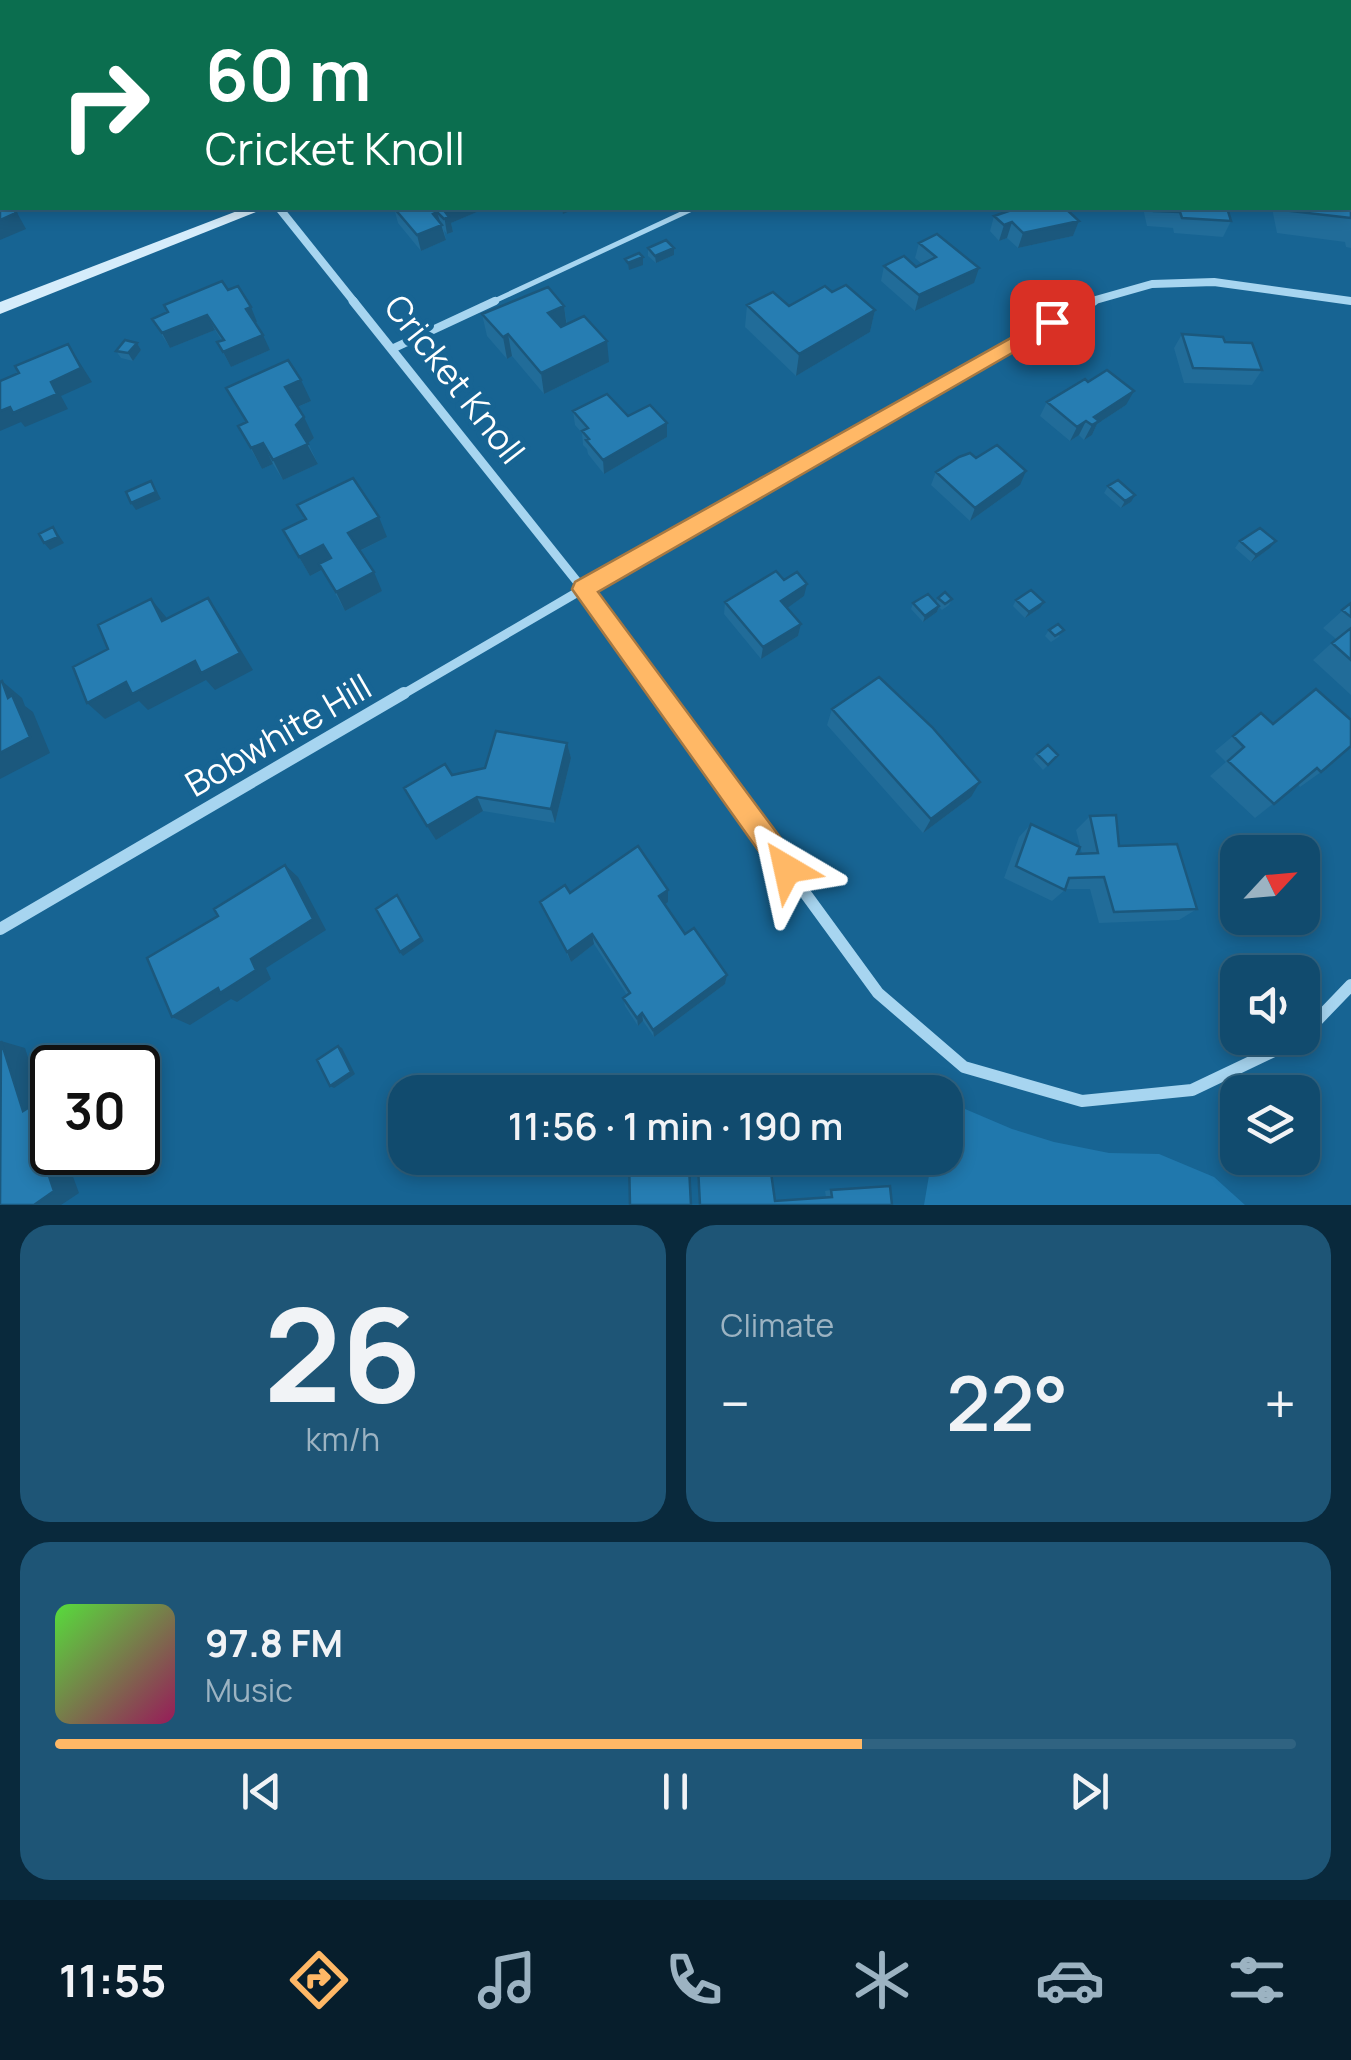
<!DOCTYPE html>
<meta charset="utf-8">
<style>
body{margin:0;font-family:Manrope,sans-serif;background:#1e5576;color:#f1f3f6;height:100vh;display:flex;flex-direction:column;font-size:38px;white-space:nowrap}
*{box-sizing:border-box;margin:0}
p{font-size:32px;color:#9cb3c2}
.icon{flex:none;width:55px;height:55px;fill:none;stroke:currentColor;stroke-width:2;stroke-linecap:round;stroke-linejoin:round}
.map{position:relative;height:1205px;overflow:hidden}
.details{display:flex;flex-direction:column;gap:20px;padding:20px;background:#09293c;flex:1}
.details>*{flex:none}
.top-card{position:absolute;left:0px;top:0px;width:1352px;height:210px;box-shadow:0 5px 15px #0003,0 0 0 2px #306381;background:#0b6e4f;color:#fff;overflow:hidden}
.needle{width:65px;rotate:64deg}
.controls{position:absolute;left:1220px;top:835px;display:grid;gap:20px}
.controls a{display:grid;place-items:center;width:100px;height:100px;border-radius:20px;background:#114b6e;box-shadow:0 5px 15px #0003,0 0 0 2px #306381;font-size:50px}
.speed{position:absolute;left:30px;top:1045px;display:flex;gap:20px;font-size:50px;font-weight:700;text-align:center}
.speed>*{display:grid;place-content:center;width:130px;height:130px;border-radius:50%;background:#114b6e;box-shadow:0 5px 15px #0003,0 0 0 2px #306381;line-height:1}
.speed .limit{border:5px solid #111;border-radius:15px;background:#fff;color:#111}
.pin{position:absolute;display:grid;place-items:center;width:85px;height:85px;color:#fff;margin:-42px;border-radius:20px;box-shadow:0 5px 15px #0006}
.me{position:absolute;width:110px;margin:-55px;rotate:324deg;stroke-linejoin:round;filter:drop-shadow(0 0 8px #0008)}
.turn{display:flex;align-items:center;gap:35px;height:210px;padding:0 40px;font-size:45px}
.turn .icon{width:130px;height:130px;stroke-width:2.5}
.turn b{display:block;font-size:70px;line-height:85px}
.big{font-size:75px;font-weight:600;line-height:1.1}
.details .card{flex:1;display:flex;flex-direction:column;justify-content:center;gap:15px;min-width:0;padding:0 35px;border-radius:30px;background:#1e5576}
.details .dial{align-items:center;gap:0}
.dial b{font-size:130px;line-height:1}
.song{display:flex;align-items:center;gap:30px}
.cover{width:120px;height:120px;border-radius:15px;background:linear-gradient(135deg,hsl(110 70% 55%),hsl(330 70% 35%))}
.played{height:10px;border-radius:5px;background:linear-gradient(90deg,#ffb866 65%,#306381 65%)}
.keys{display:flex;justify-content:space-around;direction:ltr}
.heat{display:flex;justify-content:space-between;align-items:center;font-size:55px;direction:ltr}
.details .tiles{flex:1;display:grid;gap:20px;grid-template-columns:1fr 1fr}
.card:last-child{grid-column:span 2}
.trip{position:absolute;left:388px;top:1075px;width:575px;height:100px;border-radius:30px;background:#114b6e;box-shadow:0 5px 15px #0003,0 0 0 2px #306381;font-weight:600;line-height:100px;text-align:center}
.dock{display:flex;height:160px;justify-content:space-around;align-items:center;background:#071e2c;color:#9cb3c2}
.dock .icon{width:70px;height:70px}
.dock .active{color:#ffb866}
.dock b{font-size:45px;color:#f1f3f6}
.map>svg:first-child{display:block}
.green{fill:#2078ad}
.water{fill:#0f4a70;stroke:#9ad3f3;stroke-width:2.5}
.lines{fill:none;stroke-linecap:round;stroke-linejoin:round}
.service-far1{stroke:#a7d5f0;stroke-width:5}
.service{stroke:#a7d5f0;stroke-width:8}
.minor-far2{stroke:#a7d5f0;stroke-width:8}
.minor-far1{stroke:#a7d5f0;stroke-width:9}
.minor{stroke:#a7d5f0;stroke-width:12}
.tertiary{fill:#a7d5f0;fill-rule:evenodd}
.secondary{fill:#d5ecfb;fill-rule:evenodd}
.wall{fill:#216c99}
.shaded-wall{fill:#1b587d}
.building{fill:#267db2;stroke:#1b587d;stroke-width:2.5}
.route{fill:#ffb866;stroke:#a67842;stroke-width:2.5}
.labels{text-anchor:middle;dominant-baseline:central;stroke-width:10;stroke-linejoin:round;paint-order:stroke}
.street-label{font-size:35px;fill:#fff;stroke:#176493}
</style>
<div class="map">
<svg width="1351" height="1205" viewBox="0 0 1351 1205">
<rect width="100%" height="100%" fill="#176493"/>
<path class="green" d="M958 1106 1012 1129 1054 1142 1109 1153 1159 1154 1214 1177 1245 1205H924L932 1158H945V1133Z"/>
<path class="water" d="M0 0H488L494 2H2L0 156Z"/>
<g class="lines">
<path class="service-far1" d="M490 303 694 208"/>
<path class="service" d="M394 348 495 301"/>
<path class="minor-far2" d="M279 208 355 303
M1085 303 1152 284 1214 282 1351 301"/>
<path class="minor-far1" d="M353 301 583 589 400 696
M661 696 583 589 1094 301"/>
<path class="minor" d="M659 693 878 993 964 1067 1082 1101 1192 1090 1301 1038
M0 929 404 693
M1302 1036 1351 985"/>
<path class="tertiary" d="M856 0H872L873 2H858Z
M939 0H973L974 2H941Z
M1350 27H1351V33H1350Z"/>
<path class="secondary" d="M245 208H266L0 314V302Z"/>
</g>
<path class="wall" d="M1351 178V248L1346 247 1345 242 1277 233 1272 208H1350Z
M394 208 477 212 451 223 453 232 447 234 444 230 446 240 421 251 398 223Z
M1008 208H1065L1079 221 1073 236 1018 248 1007 238 999 241 990 231 994 216 1006 212Z
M1143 208H1227L1231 221 1223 237 1174 233 1173 228 1147 226Z
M919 243 974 283 915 311 881 281 884 266 916 267 922 264 915 258Z
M648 248H674V255L656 263 648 256Z
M228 290 257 322 255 323 270 350 231 367 217 342 222 341 215 330 170 348 152 319Z
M832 292 875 310 870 332 796 376 745 327 747 305 789 306Z
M564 306 567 324 609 362 544 394 512 356 507 359 487 336 482 314Z
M1182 334 1225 342 1262 370 1252 385 1184 383 1174 348Z
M137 343 141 350 133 361 121 358 116 351Z
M226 388 311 401 298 407 314 438 308 443 318 464 283 480 273 464 262 469 238 426 246 422Z
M1047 402 1126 405 1097 424 1092 435 1084 440 1079 435 1070 441 1040 416Z
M573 411 628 416 667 437 604 474 588 454 587 449 583 445 582 433 575 425Z
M976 458 1020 485 970 521 931 485 936 472Z
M1108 486 1131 502 1121 508 1104 493Z
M297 505 387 537 360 551 382 591 345 611 322 570 310 576 283 530 305 520Z
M1240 541 1270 548 1251 562 1235 548Z
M784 580 804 596 787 608 801 624 798 636 761 659 724 614 725 602Z
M938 598 952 599 949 605 942 610 939 607 937 612 923 622 911 609 913 603 936 602Z
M1016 600 1040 608 1025 618 1013 606Z
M1351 603V695L1313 660 1336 639 1323 628Z
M1049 630 1060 636 1051 642 1045 636Z
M832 709 971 797 923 833 827 725Z
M1273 724 1321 772 1300 787 1298 784 1255 818 1210 776 1226 762 1215 751 1233 736Z
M567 743 571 758 555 823 483 811 436 840 452 775 485 768Z
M1037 754 1058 755 1043 770 1033 759Z
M1090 816 1119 846 1197 909 1179 920 1099 923 1090 889H1066L1052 901 1004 878 1019 837 1031 824 1077 854H1082L1076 830Z
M570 893 668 902 665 904 685 934 727 975 725 984 654 1037 643 1021 638 1026 625 1006 623 998 627 995 594 944 571 962 540 902Z
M629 1158H769L775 1201 826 1197 825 1191 831 1190 892 1205H699L697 1170H689Z"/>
<path class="shaded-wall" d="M12 208 15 209 26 229 0 240V220Z
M447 208H476L477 212 451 223 453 232 447 234 443 209Z
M562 208H577L563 214Z
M437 212 446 240 421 251 417 235 433 214Z
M1079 221 1073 236 1018 248 1023 233Z
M1012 222 1007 238 999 241 1004 225Z
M674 248V255L656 263 655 256Z
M643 257V265L629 270 628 263Z
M979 268 974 283 915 311 919 295Z
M564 306 567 328 552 335 548 313Z
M251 307 257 322 253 324 246 309Z
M875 310 870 332 796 376 799 354Z
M207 315 215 330 170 348 162 333Z
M508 334 512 356 507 359 503 337Z
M263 335 270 350 231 367 223 352Z
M607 341 609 362 544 394 541 373Z
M137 343 141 350 133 361 128 353Z
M68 344 92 382 61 396 68 409 25 427 21 422 0 431V411L51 382Z
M301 380 311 401 295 408 285 387Z
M1134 391 1126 405 1097 424 1092 435 1084 440 1092 425 1094 417Z
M304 417 314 438 307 444 318 464 283 480 273 460 296 425Z
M1086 421 1079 435 1070 441 1077 427Z
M667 423V437L604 474 603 460Z
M263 443 273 464 262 469 251 448Z
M1026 471 1020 485 970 521 975 508Z
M151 481 161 499 136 510 131 503Z
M1135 495 1131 502 1121 508 1125 501Z
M379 517 387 537 357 552 348 533Z
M53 527 64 543 50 550 44 543Z
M1276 541 1270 548 1251 562 1256 555Z
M323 545 333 564 310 576 299 557Z
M374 572 382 591 345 611 336 592Z
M807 584 804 596 779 614 781 601Z
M208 598 221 617 253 670 215 690 206 680 148 710 139 701 105 719 87 703 126 682 195 661Z
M151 599 166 617 178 639 162 621Z
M1044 602 1040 608 1025 618 1029 612Z
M939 606 937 612 923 622 925 616Z
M801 624 798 636 761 659 763 647Z
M2 681 22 698 25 706 33 712 50 753 0 779V753L8 698Z
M567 743 571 758 555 823 551 809Z
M980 782 971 797 923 833 931 819Z
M477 797 483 811 436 840 427 826Z
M285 865 298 877 326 930 266 968 271 979 237 1002 231 999 190 1025 172 1017 251 959Z
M668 890V902L660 908 659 896Z
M397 895 424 941 403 956 400 952Z
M592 934 594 944 571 962 567 952Z
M727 975 725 984 654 1037 653 1030Z
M642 1013 643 1021 638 1026 637 1018Z
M1 1041 25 1048 47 1116 23 1111Z
M338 1046 342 1048 355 1074 334 1088 330 1086Z
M52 1138V1152H64L79 1193 61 1205H34L39 1146Z"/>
<path class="building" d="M1350 178 1351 218 1290 211V208H1350Z
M2 194V208H12L16 213 0 220V195Z
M394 208H447L443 209 449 217 444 219 437 212 433 214 442 225 417 235Z
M1010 208H1065L1079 221 1023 233 1012 222 1004 225 994 216 1012 210Z
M1154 208H1227L1231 221 1182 218 1180 212 1154 211Z
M937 234 979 268 919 295 884 266 904 256 916 267 936 257 919 243Z
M666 240 674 248 655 256 648 248Z
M639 253 643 257 628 263 625 259Z
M222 281 228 290 238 286 251 307 246 309 263 335 223 352 217 342 224 340 207 315 162 333 152 319 168 312 164 305Z
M846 285 875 310 799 354 747 305 773 292 789 306 825 286 832 292Z
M548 287 564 306 548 313 561 327 584 316 607 341 541 373 508 334 503 337 482 314Z
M1182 334 1223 337 1225 342 1252 343 1262 370 1193 368Z
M125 340 137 343 128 353 116 351Z
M68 344 81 368 51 382 57 394 13 413 10 407 0 411V381L19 373 15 366Z
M288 360 301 380 285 387 304 417 296 425 308 444 273 460 263 443 251 448 238 426 247 422 226 388Z
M1107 370 1134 391 1094 417 1099 421 1092 425 1086 421 1077 427 1047 402 1085 379 1088 382Z
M607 394 628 416 650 405 667 423 603 460 586 440 589 439 582 431 588 428 573 411Z
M997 445 1026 471 975 508 936 472 959 457 970 453 976 458Z
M353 478 379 517 348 533 374 572 336 592 319 564 331 558 323 545 299 557 283 530 306 519 297 505Z
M1118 480 1135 495 1125 501 1108 486Z
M151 481 156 492 131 503 126 492Z
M53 527 58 537 44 543 39 534Z
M1260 528 1276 541 1256 555 1240 541Z
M776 571 784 580 797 572 807 584 781 601 801 624 763 647 725 602Z
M1031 590 1044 602 1029 612 1016 600Z
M945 592 952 599 945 604 938 598Z
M928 594 939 606 925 616 913 603Z
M208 598 240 653 201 673 195 661 132 694 126 682 87 703 73 667 108 649 98 625 151 599 162 621Z
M1351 603V617L1342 610Z
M1058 624 1064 630 1055 636 1049 630Z
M1351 628V660L1332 643Z
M879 677 932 727 980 782 931 819 832 709Z
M2 681 8 698 12 695 30 737 0 753V682Z
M1316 689 1351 720V746L1321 772 1317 768 1274 804 1228 761 1244 747 1233 736 1261 713 1273 724Z
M496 731 567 743 551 809 477 797 427 826 404 788 445 764 452 775 485 768Z
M1048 745 1058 755 1048 765 1037 754Z
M1116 815 1119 846 1177 844 1197 909 1114 912 1104 877 1069 878 1065 890 1016 866 1031 824 1080 847 1077 854 1098 853 1090 816Z
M638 846 668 890 659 896 685 934 694 928 727 975 653 1030 642 1013 637 1018 623 998 630 993 592 934 567 952 540 902 565 885 570 893Z
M285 865 313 919 251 959 256 970 220 993 218 988 172 1017 147 958 218 916 214 909Z
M397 895 421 938 400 952 376 909Z
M1 1041 23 1111 47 1096 52 1111V1138L39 1146 54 1191 34 1205H0Z
M338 1046 351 1072 330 1086 317 1060Z
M629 1158H769L775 1201 832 1197 831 1190 890 1186 892 1205H700L698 1167H689L691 1205H630Z"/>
<path class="route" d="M1052 315 1059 317V326L598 592 797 860 801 869 797 878 787 882 778 878 572 589 575 582Z"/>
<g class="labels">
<g class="street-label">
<text transform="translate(455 379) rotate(52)">Cricket Knoll</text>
<text transform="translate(278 735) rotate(-30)">Bobwhite Hill</text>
</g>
</g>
</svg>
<div class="controls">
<a><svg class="needle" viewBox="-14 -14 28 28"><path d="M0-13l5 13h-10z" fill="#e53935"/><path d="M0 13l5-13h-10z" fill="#9cb3c2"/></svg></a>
<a><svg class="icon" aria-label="sound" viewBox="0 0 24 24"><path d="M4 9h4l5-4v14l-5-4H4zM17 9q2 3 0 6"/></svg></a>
<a><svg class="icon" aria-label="layers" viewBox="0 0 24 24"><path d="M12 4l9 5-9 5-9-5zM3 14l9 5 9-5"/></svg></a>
</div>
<div class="speed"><div class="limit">30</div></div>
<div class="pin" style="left:1052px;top:322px;background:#d93025"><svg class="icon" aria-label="arrive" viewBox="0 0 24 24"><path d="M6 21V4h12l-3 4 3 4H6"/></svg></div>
<svg class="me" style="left:787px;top:869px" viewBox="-20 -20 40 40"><path d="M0-17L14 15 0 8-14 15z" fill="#ffb866" stroke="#fff" stroke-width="4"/></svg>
<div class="trip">11:56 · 1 min · 190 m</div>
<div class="top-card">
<div class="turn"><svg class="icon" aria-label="right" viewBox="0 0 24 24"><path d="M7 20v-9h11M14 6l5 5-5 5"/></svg><div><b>60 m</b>Cricket Knoll</div></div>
</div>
</div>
<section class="details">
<div class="tiles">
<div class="card dial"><b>26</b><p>km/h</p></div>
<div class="card"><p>Climate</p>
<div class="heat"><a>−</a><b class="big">22°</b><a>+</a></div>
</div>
<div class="card">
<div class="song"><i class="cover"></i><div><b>97.8 FM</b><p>Music</p></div></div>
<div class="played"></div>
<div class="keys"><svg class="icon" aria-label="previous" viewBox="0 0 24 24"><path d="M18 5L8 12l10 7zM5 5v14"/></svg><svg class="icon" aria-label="pause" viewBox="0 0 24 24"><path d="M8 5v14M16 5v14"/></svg><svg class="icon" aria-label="next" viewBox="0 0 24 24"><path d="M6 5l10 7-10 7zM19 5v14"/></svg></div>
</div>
</div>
</section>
<nav class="dock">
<b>11:55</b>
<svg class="icon active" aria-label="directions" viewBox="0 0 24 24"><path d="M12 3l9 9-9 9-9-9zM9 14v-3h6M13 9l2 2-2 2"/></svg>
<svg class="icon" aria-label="music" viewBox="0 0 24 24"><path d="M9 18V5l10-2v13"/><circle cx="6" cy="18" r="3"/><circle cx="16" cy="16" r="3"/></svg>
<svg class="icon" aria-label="phone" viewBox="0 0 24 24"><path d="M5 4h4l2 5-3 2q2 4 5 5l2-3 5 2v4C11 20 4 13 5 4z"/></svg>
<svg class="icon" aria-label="climate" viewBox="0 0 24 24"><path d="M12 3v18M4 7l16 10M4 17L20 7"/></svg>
<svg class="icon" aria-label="car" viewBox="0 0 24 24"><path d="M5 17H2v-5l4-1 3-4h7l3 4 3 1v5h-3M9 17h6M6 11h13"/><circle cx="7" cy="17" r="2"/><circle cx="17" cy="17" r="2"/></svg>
<svg class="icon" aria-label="filters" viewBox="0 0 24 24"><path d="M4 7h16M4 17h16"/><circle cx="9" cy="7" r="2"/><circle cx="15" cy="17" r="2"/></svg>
</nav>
